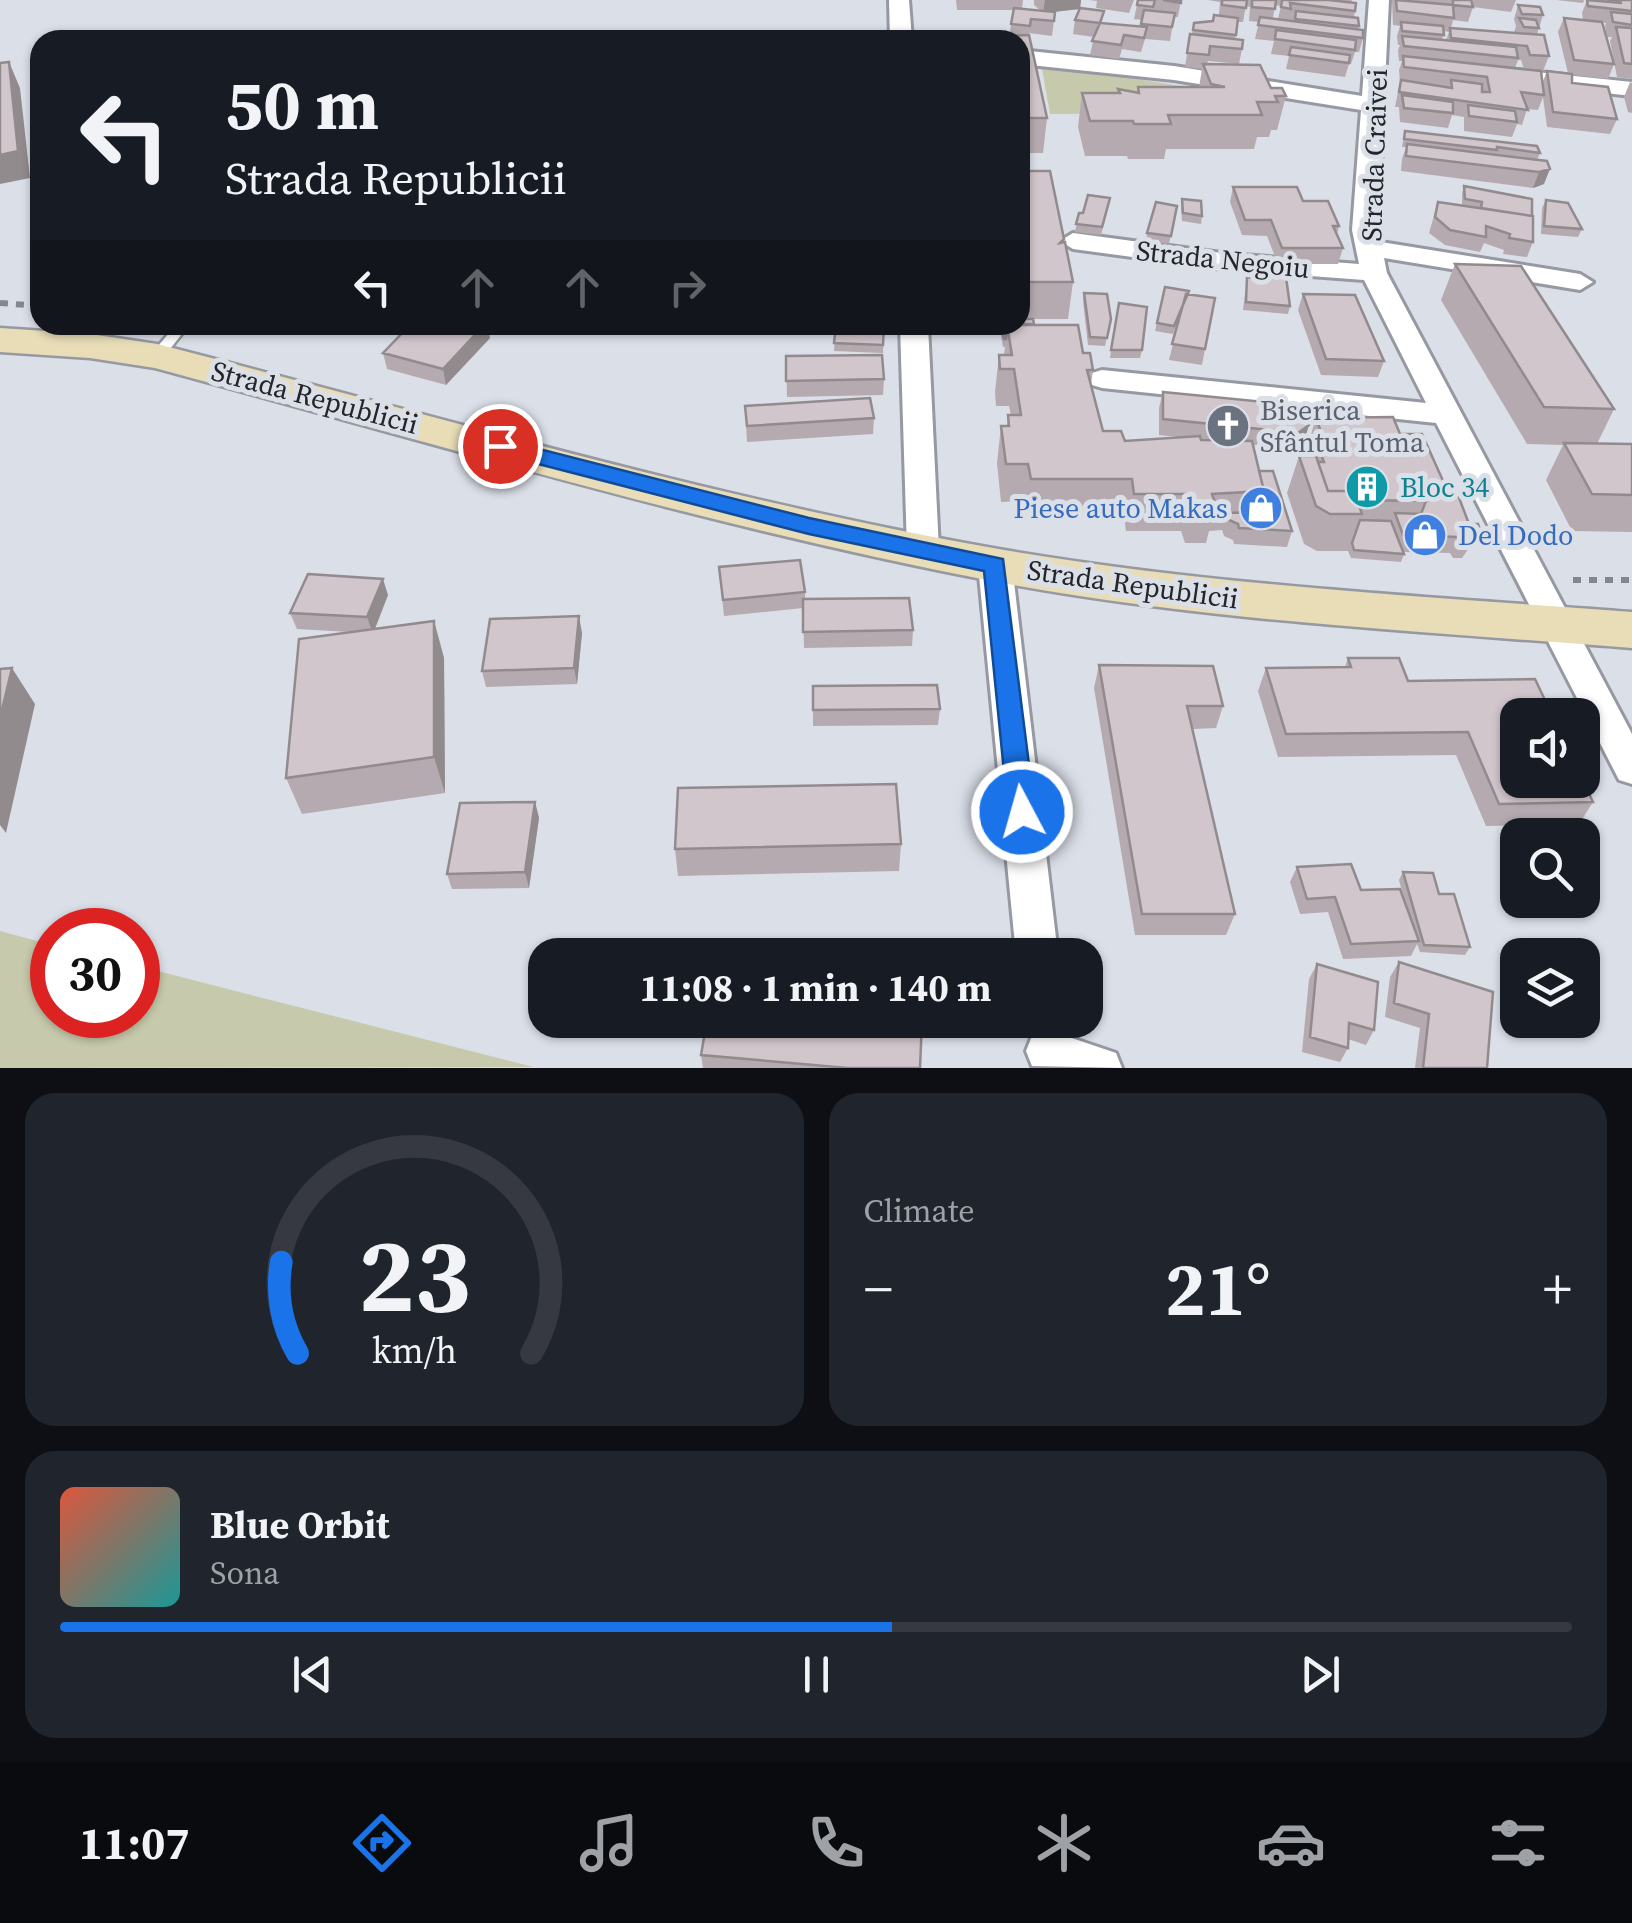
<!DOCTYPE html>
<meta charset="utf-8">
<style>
body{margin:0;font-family:"Source Serif 4",serif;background:#20242c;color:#f1f3f6;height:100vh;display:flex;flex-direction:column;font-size:38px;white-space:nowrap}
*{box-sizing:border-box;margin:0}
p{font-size:32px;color:#9ea1a6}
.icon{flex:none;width:55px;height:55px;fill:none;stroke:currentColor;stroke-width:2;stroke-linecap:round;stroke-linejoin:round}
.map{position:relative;height:1068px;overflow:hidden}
.sheet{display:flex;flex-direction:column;gap:25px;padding:25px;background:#0d0f14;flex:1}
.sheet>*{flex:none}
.guide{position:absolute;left:30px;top:30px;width:1000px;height:305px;border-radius:30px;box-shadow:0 2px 8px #0004;background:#171b24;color:#f1f3f6;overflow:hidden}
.tools{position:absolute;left:1500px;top:698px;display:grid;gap:20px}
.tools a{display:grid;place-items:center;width:100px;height:100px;border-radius:20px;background:#171b24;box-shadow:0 2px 8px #0004;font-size:50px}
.speed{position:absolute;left:30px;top:908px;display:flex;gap:20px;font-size:50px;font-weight:700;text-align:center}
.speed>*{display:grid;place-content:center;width:130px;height:130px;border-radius:50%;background:#171b24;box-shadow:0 2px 8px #0004;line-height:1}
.speed .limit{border:15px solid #d22;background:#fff;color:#111}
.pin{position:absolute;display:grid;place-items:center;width:85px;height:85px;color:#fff;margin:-42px;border:5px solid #fff;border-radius:50%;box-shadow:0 2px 10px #0007}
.me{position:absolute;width:110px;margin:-55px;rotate:354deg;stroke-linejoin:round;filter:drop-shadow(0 0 8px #0008)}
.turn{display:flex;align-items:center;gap:35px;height:210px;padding:0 30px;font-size:45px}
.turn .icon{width:130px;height:130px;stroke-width:2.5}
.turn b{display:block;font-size:70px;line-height:85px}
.lanes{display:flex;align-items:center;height:95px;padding:0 30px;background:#0003;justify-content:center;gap:50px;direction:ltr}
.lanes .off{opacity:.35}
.big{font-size:75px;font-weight:700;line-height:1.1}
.sheet .widget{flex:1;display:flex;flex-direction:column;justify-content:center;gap:15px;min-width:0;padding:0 35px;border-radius:30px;background:#20242c}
.sheet .dial{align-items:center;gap:0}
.dial svg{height:260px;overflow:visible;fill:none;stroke:#363941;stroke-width:7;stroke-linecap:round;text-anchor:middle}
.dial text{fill:#f1f3f6;stroke:none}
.song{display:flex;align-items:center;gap:30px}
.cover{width:120px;height:120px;border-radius:15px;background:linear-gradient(135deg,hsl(10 70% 55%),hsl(180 70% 35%))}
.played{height:10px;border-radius:5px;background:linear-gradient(90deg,#1a73e8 55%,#363941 55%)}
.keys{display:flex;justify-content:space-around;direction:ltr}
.heat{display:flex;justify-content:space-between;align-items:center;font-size:55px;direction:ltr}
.sheet .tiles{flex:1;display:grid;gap:25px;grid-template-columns:1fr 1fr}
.widget:last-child{grid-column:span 2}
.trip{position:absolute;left:528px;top:938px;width:575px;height:100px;border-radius:30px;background:#171b24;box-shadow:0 2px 8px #0004;font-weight:700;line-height:100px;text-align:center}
.tab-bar{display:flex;height:160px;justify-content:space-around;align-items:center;background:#090b0e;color:#9ea1a6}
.tab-bar .icon{width:70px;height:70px}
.tab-bar .selected{color:#1a73e8}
.tab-bar b{font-size:45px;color:#f1f3f6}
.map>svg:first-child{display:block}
.green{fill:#c6c9ab}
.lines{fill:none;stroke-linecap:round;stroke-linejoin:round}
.lane-casing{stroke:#9699a2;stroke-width:5}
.street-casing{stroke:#9699a2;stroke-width:6}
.secondary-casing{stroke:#9699a2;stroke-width:5}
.path{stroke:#84868d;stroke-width:6;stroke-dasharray:8 8;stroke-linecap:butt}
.lane{fill:#fff;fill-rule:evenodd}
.street{fill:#fff;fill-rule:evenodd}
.secondary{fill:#e8ddb7;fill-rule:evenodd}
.wall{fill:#b4aaaf;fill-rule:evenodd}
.shaded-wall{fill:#928b8e}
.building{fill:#d1c6cb;stroke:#928b8e;stroke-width:2.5}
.route{fill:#1a73e8;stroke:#114b97;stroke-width:2.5}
.labels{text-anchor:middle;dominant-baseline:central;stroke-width:10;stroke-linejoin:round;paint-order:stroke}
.street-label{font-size:28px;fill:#242528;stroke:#dbdfe8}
.worship-label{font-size:28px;fill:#5b616d;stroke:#dbdfe8;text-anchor:start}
.culture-label{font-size:28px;fill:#0d838f;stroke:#dbdfe8;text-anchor:start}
.shop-label{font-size:28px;fill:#366cbe;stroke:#dbdfe8;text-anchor:end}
</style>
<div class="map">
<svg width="1632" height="1068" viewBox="0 0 1632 1068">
<rect width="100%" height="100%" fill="#dbdfe8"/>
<path class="green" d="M1041 63 1186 87 1197 113 1050 114Z
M0 931 52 945V1015H138V966L533 1067 0 1068Z"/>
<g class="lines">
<g class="lane-casing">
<path id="lane" d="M176 325H189L162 359H152L150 356 152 353Z"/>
</g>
<g class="street-casing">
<path id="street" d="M889 0H909L912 40H890Z
M1369 0H1389L1378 230 1381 242 1580 274 1593 282 1580 290 1384 258 1387 273 1632 734V784L1619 780 1436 423 1102 388 1092 385 1087 379 1092 373 1102 370 1426 403 1364 280 1229 270 1073 249 1060 241 1073 233 1229 254 1359 264 1352 230 1361 110 1174 80 1020 64V50L1174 66 1362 96Z
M1497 68 1632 82V96L1489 80 1486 75Z
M900 325H928L939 550 935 558 923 562 911 558 907 550Z
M995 553 1007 557 1012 565 1058 955H1016L978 565 983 557Z
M1048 1030 1116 1053 1122 1068 1032 1066 1026 1051 1032 1036Z"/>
</g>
<g class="secondary-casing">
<path id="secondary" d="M0 328 90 334 157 344C434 415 711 498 993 548 1204 585 1419 596 1632 612V648C1419 631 1202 621 992 581 710 527 433 443 155 368L90 358 0 352Z"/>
</g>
<path class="path" d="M0 303 39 306
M1573 580H1632"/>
<use href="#lane" class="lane"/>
<use href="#street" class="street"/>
<use href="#secondary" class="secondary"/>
</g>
<path class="wall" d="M956 0H1023L1022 9 1041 11 1034 5V0H1081L1080 8 1102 23 1140 26 1142 20 1134 19 1138 0H1181L1178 17H1174L1170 41 1145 39 1141 52 1122 49 1119 59 1090 55 1094 37 1073 34 1075 20 1079 9 1054 12H1055L1052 36 1029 33 1047 118 1043 153H1020V40L1009 36 1014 10H957Z
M1089 0H1134L1129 13 1096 8 1097 1Z
M1208 0H1247L1243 22H1237L1235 39 1242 49 1239 64 1208 61 1207 65 1271 88 1286 96 1277 130H1271L1269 137H1257L1254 149H1166L1164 159H1128L1127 156H1085L1078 127 1082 93H1117L1118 89 1137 92 1138 87H1199L1202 69 1185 67 1190 34H1192L1194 23 1213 21 1219 15 1220 2Z
M1247 0H1352L1351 2 1355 11 1354 17 1363 38 1359 52H1355L1351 64H1349L1345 77 1286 69 1289 56 1271 54 1274 41 1255 39 1259 22 1249 21 1250 7 1247 6ZM1275 5 1281 6 1278 19 1273 18Z
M1392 0H1516L1511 12 1473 7 1468 22 1453 20 1451 28 1514 33 1516 26 1514 19 1518 5 1543 15 1537 34 1549 56 1543 71 1524 69 1521 60H1518L1515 68 1542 84 1547 71 1568 73 1558 32 1564 18 1583 20 1582 13 1587 0H1632V79L1617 77 1610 41 1612 37H1607L1605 26 1606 23 1602 22 1614 64 1608 79 1572 75V83L1617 119 1610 134 1547 127 1543 97 1538 110 1527 109 1522 125 1517 124 1512 137 1464 131V117L1452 115 1448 128 1400 122 1399 107H1395L1400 82 1399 70 1402 61H1399L1398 50 1400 45H1398L1397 36 1400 26 1393 25ZM1444 31 1449 32 1446 40H1442Z
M1556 0H1584L1583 3Z
M1630 82 1632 83V113L1628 112 1624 97Z
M1405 131 1540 153 1537 160 1544 184 1533 188 1401 171 1402 159 1406 147H1402Z
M1020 171 1064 239 1073 282 1068 319H1020Z
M1464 186 1533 242 1527 257 1503 254 1504 250 1484 243 1480 252 1445 245 1429 233 1438 202 1462 206V194Z
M1233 187 1303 201 1339 226 1337 234 1343 248 1338 264H1278L1267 236 1242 235 1230 202Z
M1182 199 1202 216 1201 224 1182 221 1181 207Z
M1546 200 1582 229 1578 237 1541 234 1542 208Z
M1109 206 1101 235 1075 232 1079 213H1083Z
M1177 206 1169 244 1146 241 1147 233Z
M1455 264 1614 409 1597 444H1632V532L1572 531 1546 480 1563 445 1527 444 1441 300Z
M1260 267 1290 306 1288 314 1243 310 1247 277 1258 278Z
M1165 287 1188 294 1205 349 1202 365 1169 360 1180 316 1173 334 1155 331Z
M1084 293 1111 319 1105 346 1088 345 1083 301Z
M1303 294 1384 361 1378 377 1321 375 1298 310Z
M1119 303 1142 350 1140 358H1110Z
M1034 324 1083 353 1093 370 1091 384 1103 431 1125 441 1178 437 1159 435V408L1163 392 1309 425 1304 441 1293 449 1253 445 1259 471 1292 531 1287 547 1234 544 1233 540 1224 536 1222 530 1209 531 1206 543H1185L1181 531H1126L1124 517H1025L1023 501 1001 502 997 463 1001 426H1007L1008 415H1011L1009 406H996L995 392 999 355H1004L1005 347H1003L999 325Z
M752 325H835L753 331Z
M836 325H884L883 353 834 351Z
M490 338 446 385 387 369 383 353Z
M786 356 884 379 883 395 787 397Z
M745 406 874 418 873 434 747 442Z
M1316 418 1400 434 1444 483 1439 495 1469 524 1481 532 1473 548H1469L1462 558H1453L1450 553 1403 552 1404 554 1401 562 1351 558 1348 551H1317L1304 544 1287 493 1299 456H1310L1307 447Z
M719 567 805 592V599L913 630 912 646 804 648 803 608 724 616Z
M388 595 374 629 434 621 444 658 445 793 302 814 286 778 349 632 297 629 290 613Z
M582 633 577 684 486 687 482 671Z
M1348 658 1408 681 1593 802 1579 824 1486 826 1456 755 1278 757 1258 691 1266 668 1345 667Z
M1099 665 1223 706 1216 728 1193 729 1235 914 1226 935H1135L1094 688Z
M813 686 940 709 938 725 813 726Z
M535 802 539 818 529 888 452 889 447 874Z
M901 844 899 871 678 876 675 849Z
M1297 867 1407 909 1399 880 1403 872 1439 894 1470 947 1465 955 1420 952 1417 944 1411 956 1343 959 1328 912 1300 914 1290 882Z
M1399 962 1487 1068H1415L1420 1028 1385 1017 1390 977Z
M1317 964 1374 1030 1366 1045 1348 1039V1048L1340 1062 1302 1052 1309 979Z
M701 1055 920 1068H703Z"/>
<path class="shaded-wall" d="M1045 0H1081L1080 9 1043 13Z
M9 62 20 88 30 178 0 184V155Z
M1550 169 1544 184 1533 188 1539 172Z
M484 325H487L490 338 446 385 443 369Z
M1309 425 1304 441 1293 449 1298 433Z
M383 579 388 595 373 634 367 617Z
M579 616 582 633 577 684 574 668Z
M434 621 444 658 445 793 434 757Z
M12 668 35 704 6 833 0 825V718Z
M535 802 539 818 529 888 525 872Z"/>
<path class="building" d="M1138 0H1155L1153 7 1137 5Z
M1163 0H1181V3Z
M1222 0H1247L1246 8 1222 5Z
M1252 0H1276L1275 9 1252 7Z
M1282 0H1328L1356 3 1355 11 1290 3 1291 9 1281 7Z
M1396 0 1453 5 1454 18 1397 11Z
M1453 0H1471L1473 7 1453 5Z
M1587 0 1622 3 1607 0H1632V11L1588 6Z
M1518 5 1540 7 1543 15 1522 14Z
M1014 8 1055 12 1054 21 1031 19 1030 26 1011 24Z
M1080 8 1104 11 1100 23 1147 27 1144 38 1124 35 1121 45 1092 41 1100 23 1075 20Z
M1144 10 1175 13 1172 27 1141 24Z
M1296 11 1358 18 1359 26 1295 19Z
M1611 12 1632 14V25L1613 22Z
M1214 15 1238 18 1236 35 1193 30 1194 23 1213 21Z
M1260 17 1363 30V38L1258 25Z
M1519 18 1536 20 1539 28 1524 27Z
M1564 18 1602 22 1614 64 1574 60Z
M1401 22 1443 26 1444 35 1402 31Z
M1616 27 1632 28V64L1624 63Z
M1450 28 1544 35 1549 56 1530 55 1527 46 1451 38Z
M1276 30 1356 40 1355 50 1275 39Z
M1190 34 1243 40 1242 49 1210 46 1209 55 1187 53Z
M1029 35 1047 118H1020V40H970V37Z
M1402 36 1516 47 1518 58 1404 46Z
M1291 47 1350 55 1349 63 1289 55Z
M1403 56 1541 71 1544 95 1521 92 1528 110 1399 92 1401 80 1452 88 1451 80 1482 84V92H1490L1487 77 1404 67Z
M9 62 18 151 0 155V63Z
M1203 64 1260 65 1271 88H1282L1286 96H1275L1278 102H1257L1262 115H1168L1171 124H1134L1133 121H1090L1082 93H1120L1118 89 1139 93 1138 87H1225L1211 84Z
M1547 71 1572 74V83L1608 87 1617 119 1553 112Z
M1402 95 1453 102V113L1404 108Z
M1468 105 1515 111 1517 122 1469 116Z
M1405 131 1537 146 1540 153 1497 147V150L1404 139Z
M1407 144 1547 161 1550 169 1539 172 1406 156Z
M1020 171H1050L1064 239 1060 243 1065 242 1073 282H1020Z
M1464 186 1532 199V216L1481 208 1482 202 1465 199Z
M1233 187H1297L1303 201H1328L1339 226H1333L1343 248H1282L1271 220H1245Z
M1088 195 1110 198 1102 227 1076 224 1079 213H1083Z
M1182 199 1201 201 1202 216 1183 213Z
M1546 200 1568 203 1582 229 1544 226Z
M1156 202 1177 206 1171 236 1147 233Z
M1438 202 1533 216V242L1509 238 1510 234 1486 226V237L1450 230 1435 217Z
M1455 264 1521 266 1614 409 1544 407Z
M1260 267 1285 270 1290 306 1246 302 1247 277 1260 279Z
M1165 287 1189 291 1174 326 1157 323Z
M1084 293 1107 294 1111 319 1107 338 1090 337Z
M1186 294 1215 298 1205 349 1172 344Z
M1303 294 1355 295 1384 361 1326 359Z
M1119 303 1147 307 1142 350H1111Z
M1020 319H1033L1034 324H1020Z
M410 325H484L443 369 383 353Z
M836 325H884L883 345 834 343Z
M1001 325H1007L1006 339H1004Z
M1007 325H1078L1083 353H1090L1093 370H1087L1103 431H1121L1125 441 1200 436 1201 440 1252 441 1264 491 1212 494 1216 506 1194 505 1190 494H1134L1132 479H1031L1028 464H1006L1001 426H1009L1008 415H1021L1014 369H1000L999 355H1012Z
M882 355 884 379 786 381V356Z
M1163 392 1294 405 1308 416 1309 425 1298 433 1163 419Z
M870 398 874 418 747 426 745 406Z
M1393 417 1400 434H1422L1444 483H1419L1426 501 1357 500 1354 491H1328L1318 462H1324L1321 454H1329L1316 418Z
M1564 443 1632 444V495L1592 494Z
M1299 456H1316L1328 491H1354L1362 514H1330L1316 506Z
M1259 471H1273L1292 531 1239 528 1238 524 1229 520 1226 513 1258 512 1264 491Z
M1458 495 1469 524H1478L1481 532 1472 531 1474 537H1467L1469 542H1460L1457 537 1403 535 1395 513 1421 514 1426 501 1424 496Z
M1360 520 1391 521 1404 554 1354 550 1352 543Z
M800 560 805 592 723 600 719 567Z
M308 574 383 579 367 617 290 613Z
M909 598 913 630 803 632V599Z
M579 616 574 668 482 671 490 619Z
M434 621V757L286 778 299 639Z
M1348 658H1399L1408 681 1535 679 1552 715H1518V780L1582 779 1593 802 1499 804 1468 732 1286 734 1266 668 1351 667Z
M1099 665 1213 666 1223 706H1187L1235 914H1142Z
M12 668 0 718V669Z
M937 685 940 709 813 710V686Z
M896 784 901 844 675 849 678 788Z
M535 802 525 872 447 874 460 803Z
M1351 864 1361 890 1400 889 1419 941 1351 944 1335 897 1307 899 1297 867Z
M1403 872 1433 873 1439 894H1454L1470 947 1424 945Z
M1399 962 1493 992 1487 1068H1423L1429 1014 1394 1003Z
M1317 964 1378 982 1374 1030 1349 1023 1348 1048 1310 1037Z
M707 1020H922L920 1068H848L701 1055Z"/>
<path class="route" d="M500 439 809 518 1003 559 1035 812 1031 820 1022 823 1012 820 1008 812 984 571 809 534 492 452 489 446 492 441Z"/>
<defs>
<g id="church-disc" transform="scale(2.25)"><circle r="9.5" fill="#6b7280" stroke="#dbdfe8"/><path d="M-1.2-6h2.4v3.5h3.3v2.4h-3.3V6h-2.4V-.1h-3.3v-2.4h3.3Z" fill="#fff"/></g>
<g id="building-disc" transform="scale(2.25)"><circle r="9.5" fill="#0f9aa8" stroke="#dbdfe8"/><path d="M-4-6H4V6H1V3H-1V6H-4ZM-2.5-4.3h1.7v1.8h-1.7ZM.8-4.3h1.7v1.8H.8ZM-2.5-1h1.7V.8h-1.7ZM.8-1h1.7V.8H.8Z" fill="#fff"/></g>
<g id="shop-disc" transform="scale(2.25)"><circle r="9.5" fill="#3f7fe0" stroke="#dbdfe8"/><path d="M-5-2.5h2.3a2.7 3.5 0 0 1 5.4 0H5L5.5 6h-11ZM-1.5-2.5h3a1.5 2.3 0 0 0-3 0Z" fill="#fff"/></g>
</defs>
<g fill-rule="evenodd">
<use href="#church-disc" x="1228" y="426"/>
<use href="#building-disc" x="1367" y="487"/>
<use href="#shop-disc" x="1261" y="508"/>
<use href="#shop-disc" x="1425" y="535"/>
</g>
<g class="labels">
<g class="street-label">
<text transform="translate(1374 155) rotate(-88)">Strada Craivei</text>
<text transform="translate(1223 259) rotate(6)">Strada Negoiu</text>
<text transform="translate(315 397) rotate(15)">Strada Republicii</text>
<text transform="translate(1133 584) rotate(8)">Strada Republicii</text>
</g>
<g class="worship-label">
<text x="1260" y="410">Biserica<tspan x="1260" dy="32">Sfântul Toma</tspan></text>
</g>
<g class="culture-label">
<text x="1400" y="487">Bloc 34</text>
</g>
<g class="shop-label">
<text x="1228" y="508">Piese auto Makas</text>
<text x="1458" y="535" text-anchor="start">Del Dodo</text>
</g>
</g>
</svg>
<div class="tools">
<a><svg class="icon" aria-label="sound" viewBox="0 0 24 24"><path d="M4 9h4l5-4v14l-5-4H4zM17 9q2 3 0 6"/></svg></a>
<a><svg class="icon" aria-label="search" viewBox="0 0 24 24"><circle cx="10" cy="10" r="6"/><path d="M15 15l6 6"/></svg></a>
<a><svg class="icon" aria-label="layers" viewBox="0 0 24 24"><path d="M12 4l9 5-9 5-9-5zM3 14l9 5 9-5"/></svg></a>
</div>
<div class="speed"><div class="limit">30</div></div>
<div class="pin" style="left:500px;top:446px;background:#d93025"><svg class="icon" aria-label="arrive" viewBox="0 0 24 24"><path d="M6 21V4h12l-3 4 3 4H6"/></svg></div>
<svg class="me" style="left:1022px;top:812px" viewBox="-20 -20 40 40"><circle r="17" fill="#1a73e8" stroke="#fff" stroke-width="3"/><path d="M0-11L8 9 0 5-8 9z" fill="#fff"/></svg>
<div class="trip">11:08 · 1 min · 140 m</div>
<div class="guide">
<div class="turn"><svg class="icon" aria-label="left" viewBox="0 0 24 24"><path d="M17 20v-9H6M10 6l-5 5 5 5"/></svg><div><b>50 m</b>Strada Republicii</div></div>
<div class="lanes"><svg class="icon" aria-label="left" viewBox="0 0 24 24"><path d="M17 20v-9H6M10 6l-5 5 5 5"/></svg><svg class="icon off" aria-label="ahead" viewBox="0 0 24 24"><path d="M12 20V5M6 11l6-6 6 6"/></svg><svg class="icon off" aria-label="ahead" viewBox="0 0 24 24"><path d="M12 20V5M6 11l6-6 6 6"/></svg><svg class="icon off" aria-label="right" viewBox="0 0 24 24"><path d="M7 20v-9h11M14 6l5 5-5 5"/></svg></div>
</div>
</div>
<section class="sheet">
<div class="tiles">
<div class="widget dial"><svg viewBox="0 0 100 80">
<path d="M14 69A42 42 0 1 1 86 69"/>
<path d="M14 69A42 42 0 0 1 9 41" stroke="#1a73e8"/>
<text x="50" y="56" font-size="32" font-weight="700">23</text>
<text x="50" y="72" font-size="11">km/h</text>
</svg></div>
<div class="widget"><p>Climate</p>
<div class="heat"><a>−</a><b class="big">21°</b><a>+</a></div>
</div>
<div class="widget">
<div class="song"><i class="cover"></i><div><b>Blue Orbit</b><p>Sona</p></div></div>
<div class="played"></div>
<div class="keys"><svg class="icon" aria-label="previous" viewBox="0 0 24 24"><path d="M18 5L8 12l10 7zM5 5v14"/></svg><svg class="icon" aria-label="pause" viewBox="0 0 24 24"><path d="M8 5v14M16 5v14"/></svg><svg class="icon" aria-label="next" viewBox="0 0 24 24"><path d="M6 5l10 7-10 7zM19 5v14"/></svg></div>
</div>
</div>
</section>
<nav class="tab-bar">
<b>11:07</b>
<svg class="icon selected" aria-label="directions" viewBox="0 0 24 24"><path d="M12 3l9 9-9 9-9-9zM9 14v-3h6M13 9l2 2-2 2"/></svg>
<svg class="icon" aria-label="music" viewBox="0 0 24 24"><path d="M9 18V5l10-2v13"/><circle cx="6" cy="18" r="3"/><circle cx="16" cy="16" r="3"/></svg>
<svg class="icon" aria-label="phone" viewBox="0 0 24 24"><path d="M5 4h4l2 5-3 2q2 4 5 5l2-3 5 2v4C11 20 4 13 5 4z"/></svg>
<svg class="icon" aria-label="climate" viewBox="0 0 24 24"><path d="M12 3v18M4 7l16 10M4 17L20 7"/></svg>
<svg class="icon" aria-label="car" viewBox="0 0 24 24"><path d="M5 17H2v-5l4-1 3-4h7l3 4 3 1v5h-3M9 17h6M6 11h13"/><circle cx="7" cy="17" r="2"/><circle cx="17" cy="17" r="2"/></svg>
<svg class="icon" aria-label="filters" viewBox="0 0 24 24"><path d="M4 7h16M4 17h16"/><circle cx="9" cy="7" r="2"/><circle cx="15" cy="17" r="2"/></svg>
</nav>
